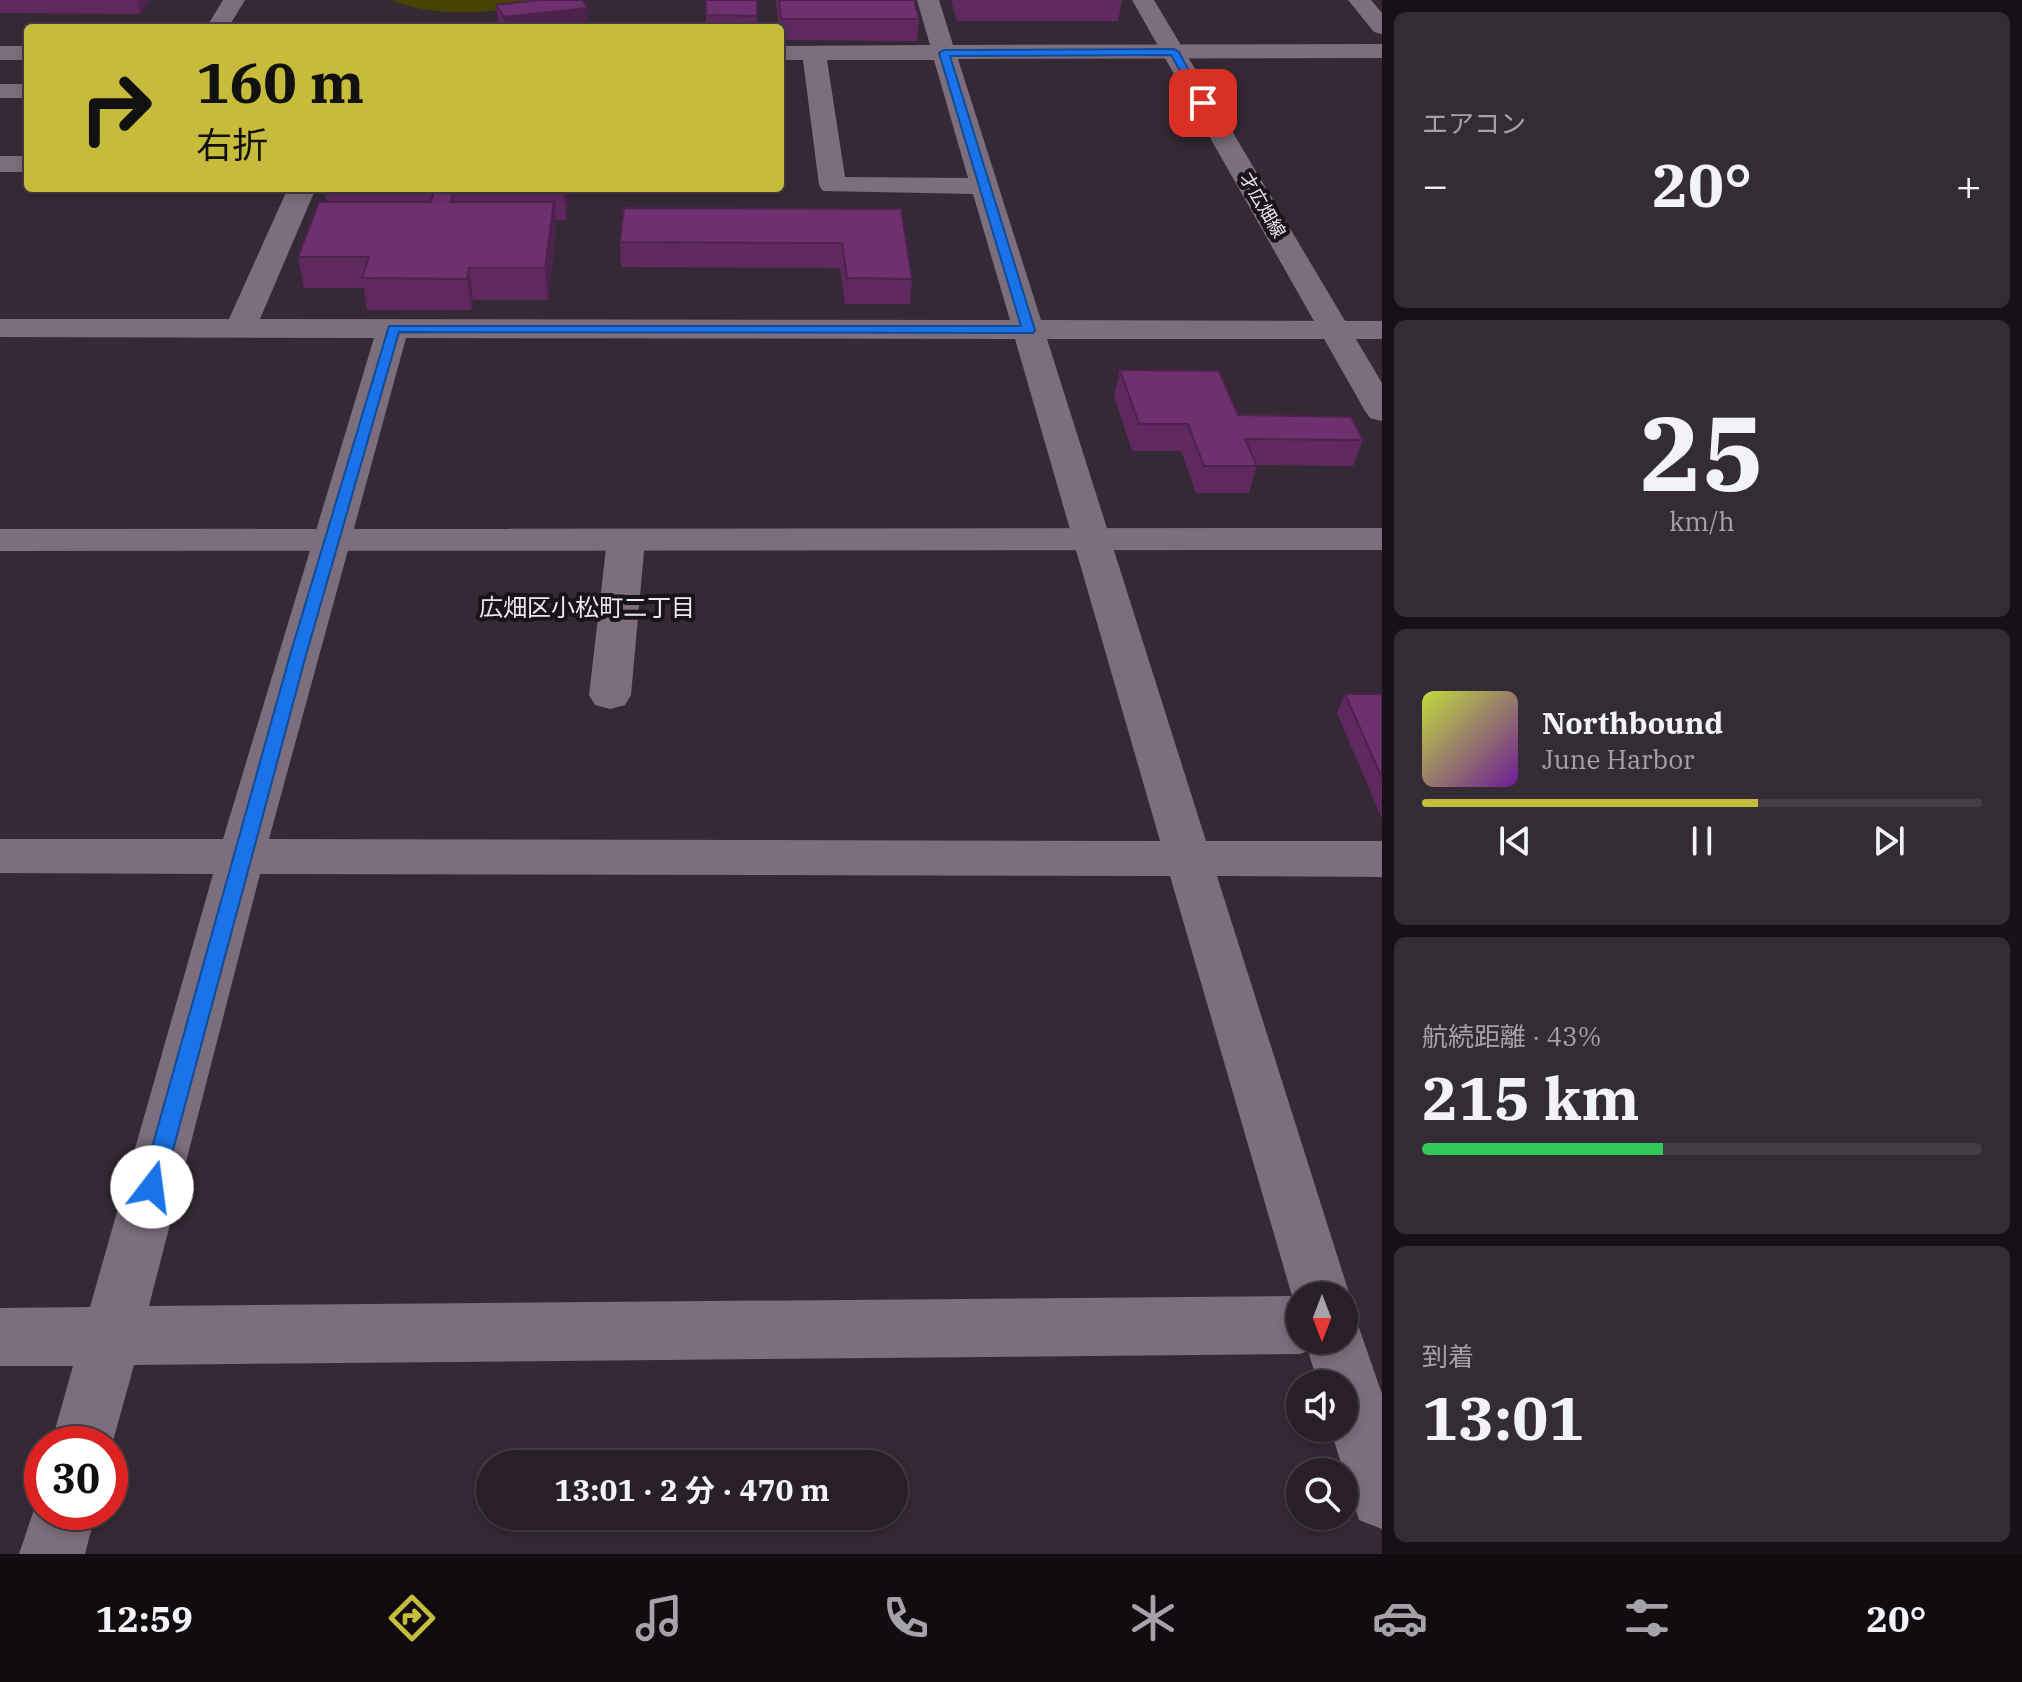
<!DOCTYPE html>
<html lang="ja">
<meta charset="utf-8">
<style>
body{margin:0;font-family:"IBM Plex Serif","Noto Sans JP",serif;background:#342c34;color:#f1f3f6;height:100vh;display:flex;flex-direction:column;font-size:30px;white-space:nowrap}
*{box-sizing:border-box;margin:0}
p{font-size:26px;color:#a5a2a8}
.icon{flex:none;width:44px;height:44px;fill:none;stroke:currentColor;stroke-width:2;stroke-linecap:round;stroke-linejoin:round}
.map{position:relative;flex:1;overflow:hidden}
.sheet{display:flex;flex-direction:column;gap:12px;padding:12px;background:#161116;width:640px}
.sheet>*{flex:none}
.guide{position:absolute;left:24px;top:24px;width:760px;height:168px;border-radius:8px;box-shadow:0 4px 12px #0003,0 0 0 2px #443d45;background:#c7bb3c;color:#111;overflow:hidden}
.needle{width:52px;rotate:180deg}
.controls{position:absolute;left:1286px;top:1282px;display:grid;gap:16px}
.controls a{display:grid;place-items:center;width:72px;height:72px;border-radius:50%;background:#281f28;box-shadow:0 4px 12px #0003,0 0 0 2px #443d45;font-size:40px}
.speed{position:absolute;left:24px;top:1426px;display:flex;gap:16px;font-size:40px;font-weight:700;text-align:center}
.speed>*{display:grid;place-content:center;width:104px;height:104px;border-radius:50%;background:#281f28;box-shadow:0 4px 12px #0003,0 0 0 2px #443d45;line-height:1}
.speed .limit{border:12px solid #d22;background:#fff;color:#111}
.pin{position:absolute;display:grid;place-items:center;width:68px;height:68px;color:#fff;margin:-34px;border-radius:16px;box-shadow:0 4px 12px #0006}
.me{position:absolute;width:88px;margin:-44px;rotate:15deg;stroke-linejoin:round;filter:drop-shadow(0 0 6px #0008)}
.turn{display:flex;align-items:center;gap:28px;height:168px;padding:0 40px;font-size:36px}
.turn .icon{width:104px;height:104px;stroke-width:2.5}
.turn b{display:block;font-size:56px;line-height:68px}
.big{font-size:60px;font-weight:700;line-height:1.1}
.sheet .card{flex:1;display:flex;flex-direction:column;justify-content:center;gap:12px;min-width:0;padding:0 28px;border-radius:12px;background:#342c34}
.sheet .dial{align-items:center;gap:0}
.dial b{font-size:104px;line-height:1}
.song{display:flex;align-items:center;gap:24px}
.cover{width:96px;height:96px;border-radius:12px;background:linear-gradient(135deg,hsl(70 70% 55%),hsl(280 70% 35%))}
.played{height:8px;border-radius:4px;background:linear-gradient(90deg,#c7bb3c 60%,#443d45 60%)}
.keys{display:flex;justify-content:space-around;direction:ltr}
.heat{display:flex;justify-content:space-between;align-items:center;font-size:44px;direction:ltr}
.charge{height:12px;border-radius:6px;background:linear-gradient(90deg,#34c759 43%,#443d45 0)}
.trip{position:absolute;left:476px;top:1450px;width:432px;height:80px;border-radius:40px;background:#281f28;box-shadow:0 4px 12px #0003,0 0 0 2px #443d45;font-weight:700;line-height:80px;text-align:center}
.dock{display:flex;height:128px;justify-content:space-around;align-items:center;background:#100c10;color:#a5a2a8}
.dock .icon{width:56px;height:56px}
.dock .active{color:#c7bb3c}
.dock b{font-size:36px;color:#f1f3f6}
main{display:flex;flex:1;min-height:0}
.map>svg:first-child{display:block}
.green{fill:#484300}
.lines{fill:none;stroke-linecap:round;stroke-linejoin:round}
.minor{fill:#7c6e7c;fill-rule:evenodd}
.tertiary{fill:#7c6e7c;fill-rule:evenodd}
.secondary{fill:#7c6e7c;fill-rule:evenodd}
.wall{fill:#5f295f}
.shaded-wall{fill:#4d224d}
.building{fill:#6e306e;stroke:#4d224d;stroke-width:2}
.route{fill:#1a73e8;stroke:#114b97;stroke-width:2}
.labels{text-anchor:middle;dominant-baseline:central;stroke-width:8;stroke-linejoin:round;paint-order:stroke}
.far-street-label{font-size:18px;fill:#efe6ee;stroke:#191419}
.neighbourhood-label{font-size:24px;fill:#efe6ee;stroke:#191419}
</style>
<main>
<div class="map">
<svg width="1382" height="1554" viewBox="0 0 1382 1554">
<rect width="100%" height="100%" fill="#352935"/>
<path class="green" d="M391 0H581C519 7 450 24 391 0Z"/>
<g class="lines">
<path class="minor" d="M223 0H245L228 28H206Z
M917 0H939L953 45 1382 44V58L958 59 1041 320 1382 321V339H1047L1206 841H1382V877L1217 876 1350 1296 1344 1311V1296H1300V1340H1344V1314L1356 1319 1382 1394V1529L1359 1520 1330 1428H1344V1384H1318L1308 1351 1300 1354 134 1365 110 1452V1444H51L73 1366H0V1308L90 1307 213 874 0 873V839H223L374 338 0 337V319H229L288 188H316L260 319 1010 320 973 194 823 191 819 185 803 60H780V46L930 45ZM827 60H934L968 178 845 177ZM406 338 1015 339 1160 841 269 839ZM260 874 1170 876 1292 1296 149 1306Z
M1348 0H1371L1382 13V34L1374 32Z
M0 46H28V60H0Z
M0 84H28V98H0Z
M0 156H28V172H0Z
M626 529 639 532 645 540 631 695 625 705 610 709 595 705 589 695 607 540 613 532Z
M41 1489 42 1512H96L85 1554H19Z"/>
<path class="tertiary" d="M1382 528V550L0 551V529Z"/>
<path class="secondary" d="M1132 0H1154L1382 383V421L1370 418 1365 411Z"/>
</g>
<path class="wall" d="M0 0H151L140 14 0 13Z
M706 0H757V23H706Z
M776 0H914L919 19 917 41 780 40V28H779Z
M951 0H1122L1118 21H957Z
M496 5 588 23 545 28H503L498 20Z
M570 188 566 220H555L556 232 548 300H473L471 310H367L364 288H304L298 257 327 202 324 190Z
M901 209 912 279 910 304H845L840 268 621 267 620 242Z
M1120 370 1238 415 1363 440 1353 466 1257 465 1249 493H1196L1181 451H1132L1114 396Z
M1345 694H1382V819L1337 713Z"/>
<path class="shaded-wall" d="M137 0H151L140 14Z
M588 8V23L545 28H505L504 17Z
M564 188H570L566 220Z
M554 202 556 232 548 300 545 268Z
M469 268 473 300 471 310 467 279Z"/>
<path class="building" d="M539 0H582L588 8 504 17 496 5Z
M706 0H757V16L706 15Z
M779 0H914L919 19H781Z
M325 188H564V190H454L451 202H554L545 268H469L467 279 362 278 369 257H298L319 202H431L434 190H324Z
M624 208 901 209 912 279 847 278 842 243 620 242Z
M1120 370 1219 371 1238 415 1351 417 1363 440 1245 439 1257 466H1204L1188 424H1139Z
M1345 694H1382V778Z"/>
<path class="route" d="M1174 49 1179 52 1207 105H1200L1171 55 950 56 1035 330 1033 333 399 332 306 655 163 1187 160 1195 152 1198 144 1195 141 1187 290 655 389 326H1021L939 53 944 50Z"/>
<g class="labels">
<g class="far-street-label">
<text transform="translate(1263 205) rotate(60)">才広畑線</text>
</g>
<g class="neighbourhood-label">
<text x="587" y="607">広畑区小松町二丁目</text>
</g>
</g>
</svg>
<div class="controls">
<a><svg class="needle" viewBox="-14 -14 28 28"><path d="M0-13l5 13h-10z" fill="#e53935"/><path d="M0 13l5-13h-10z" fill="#a5a2a8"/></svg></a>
<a><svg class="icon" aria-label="sound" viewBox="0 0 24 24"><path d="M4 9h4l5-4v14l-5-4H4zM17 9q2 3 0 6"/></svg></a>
<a><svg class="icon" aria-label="search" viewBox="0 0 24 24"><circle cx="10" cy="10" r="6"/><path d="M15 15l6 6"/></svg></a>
</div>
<div class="speed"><div class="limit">30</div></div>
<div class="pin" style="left:1203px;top:103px;background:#d93025"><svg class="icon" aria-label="arrive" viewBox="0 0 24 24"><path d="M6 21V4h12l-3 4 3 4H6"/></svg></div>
<svg class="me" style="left:152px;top:1187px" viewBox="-20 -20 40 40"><circle r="19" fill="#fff"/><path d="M0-13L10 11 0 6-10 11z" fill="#1a73e8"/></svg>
<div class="trip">13:01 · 2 分 · 470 m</div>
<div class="guide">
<div class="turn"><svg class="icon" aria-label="right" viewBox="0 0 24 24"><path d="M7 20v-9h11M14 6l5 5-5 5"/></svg><div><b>160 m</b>右折</div></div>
</div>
</div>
<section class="sheet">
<div class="card"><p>エアコン</p>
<div class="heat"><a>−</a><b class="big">20°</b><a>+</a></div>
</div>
<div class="card dial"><b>25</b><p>km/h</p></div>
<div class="card">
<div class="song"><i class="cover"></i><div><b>Northbound</b><p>June Harbor</p></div></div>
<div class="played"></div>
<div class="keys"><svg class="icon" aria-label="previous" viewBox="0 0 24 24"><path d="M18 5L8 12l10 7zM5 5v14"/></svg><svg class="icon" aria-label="pause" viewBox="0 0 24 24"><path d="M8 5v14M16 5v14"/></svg><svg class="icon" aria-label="next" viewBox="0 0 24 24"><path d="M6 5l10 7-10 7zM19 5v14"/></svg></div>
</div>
<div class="card"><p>航続距離 · 43%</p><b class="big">215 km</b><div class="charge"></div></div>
<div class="card"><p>到着</p><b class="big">13:01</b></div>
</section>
</main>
<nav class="dock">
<b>12:59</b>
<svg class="icon active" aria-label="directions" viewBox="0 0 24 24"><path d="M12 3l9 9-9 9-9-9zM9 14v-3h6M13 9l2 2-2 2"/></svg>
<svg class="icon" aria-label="music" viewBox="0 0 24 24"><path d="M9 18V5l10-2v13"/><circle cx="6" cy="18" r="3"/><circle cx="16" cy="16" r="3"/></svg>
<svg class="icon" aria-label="phone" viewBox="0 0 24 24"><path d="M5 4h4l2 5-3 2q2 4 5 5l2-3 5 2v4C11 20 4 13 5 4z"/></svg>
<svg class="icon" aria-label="climate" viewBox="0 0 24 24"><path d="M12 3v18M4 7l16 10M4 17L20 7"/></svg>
<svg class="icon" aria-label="car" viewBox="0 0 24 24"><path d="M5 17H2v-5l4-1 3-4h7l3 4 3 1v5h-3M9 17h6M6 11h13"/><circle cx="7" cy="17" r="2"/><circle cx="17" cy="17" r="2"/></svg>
<svg class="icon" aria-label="filters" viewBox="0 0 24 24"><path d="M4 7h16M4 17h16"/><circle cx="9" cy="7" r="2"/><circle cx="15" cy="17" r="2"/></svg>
<b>20°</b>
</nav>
